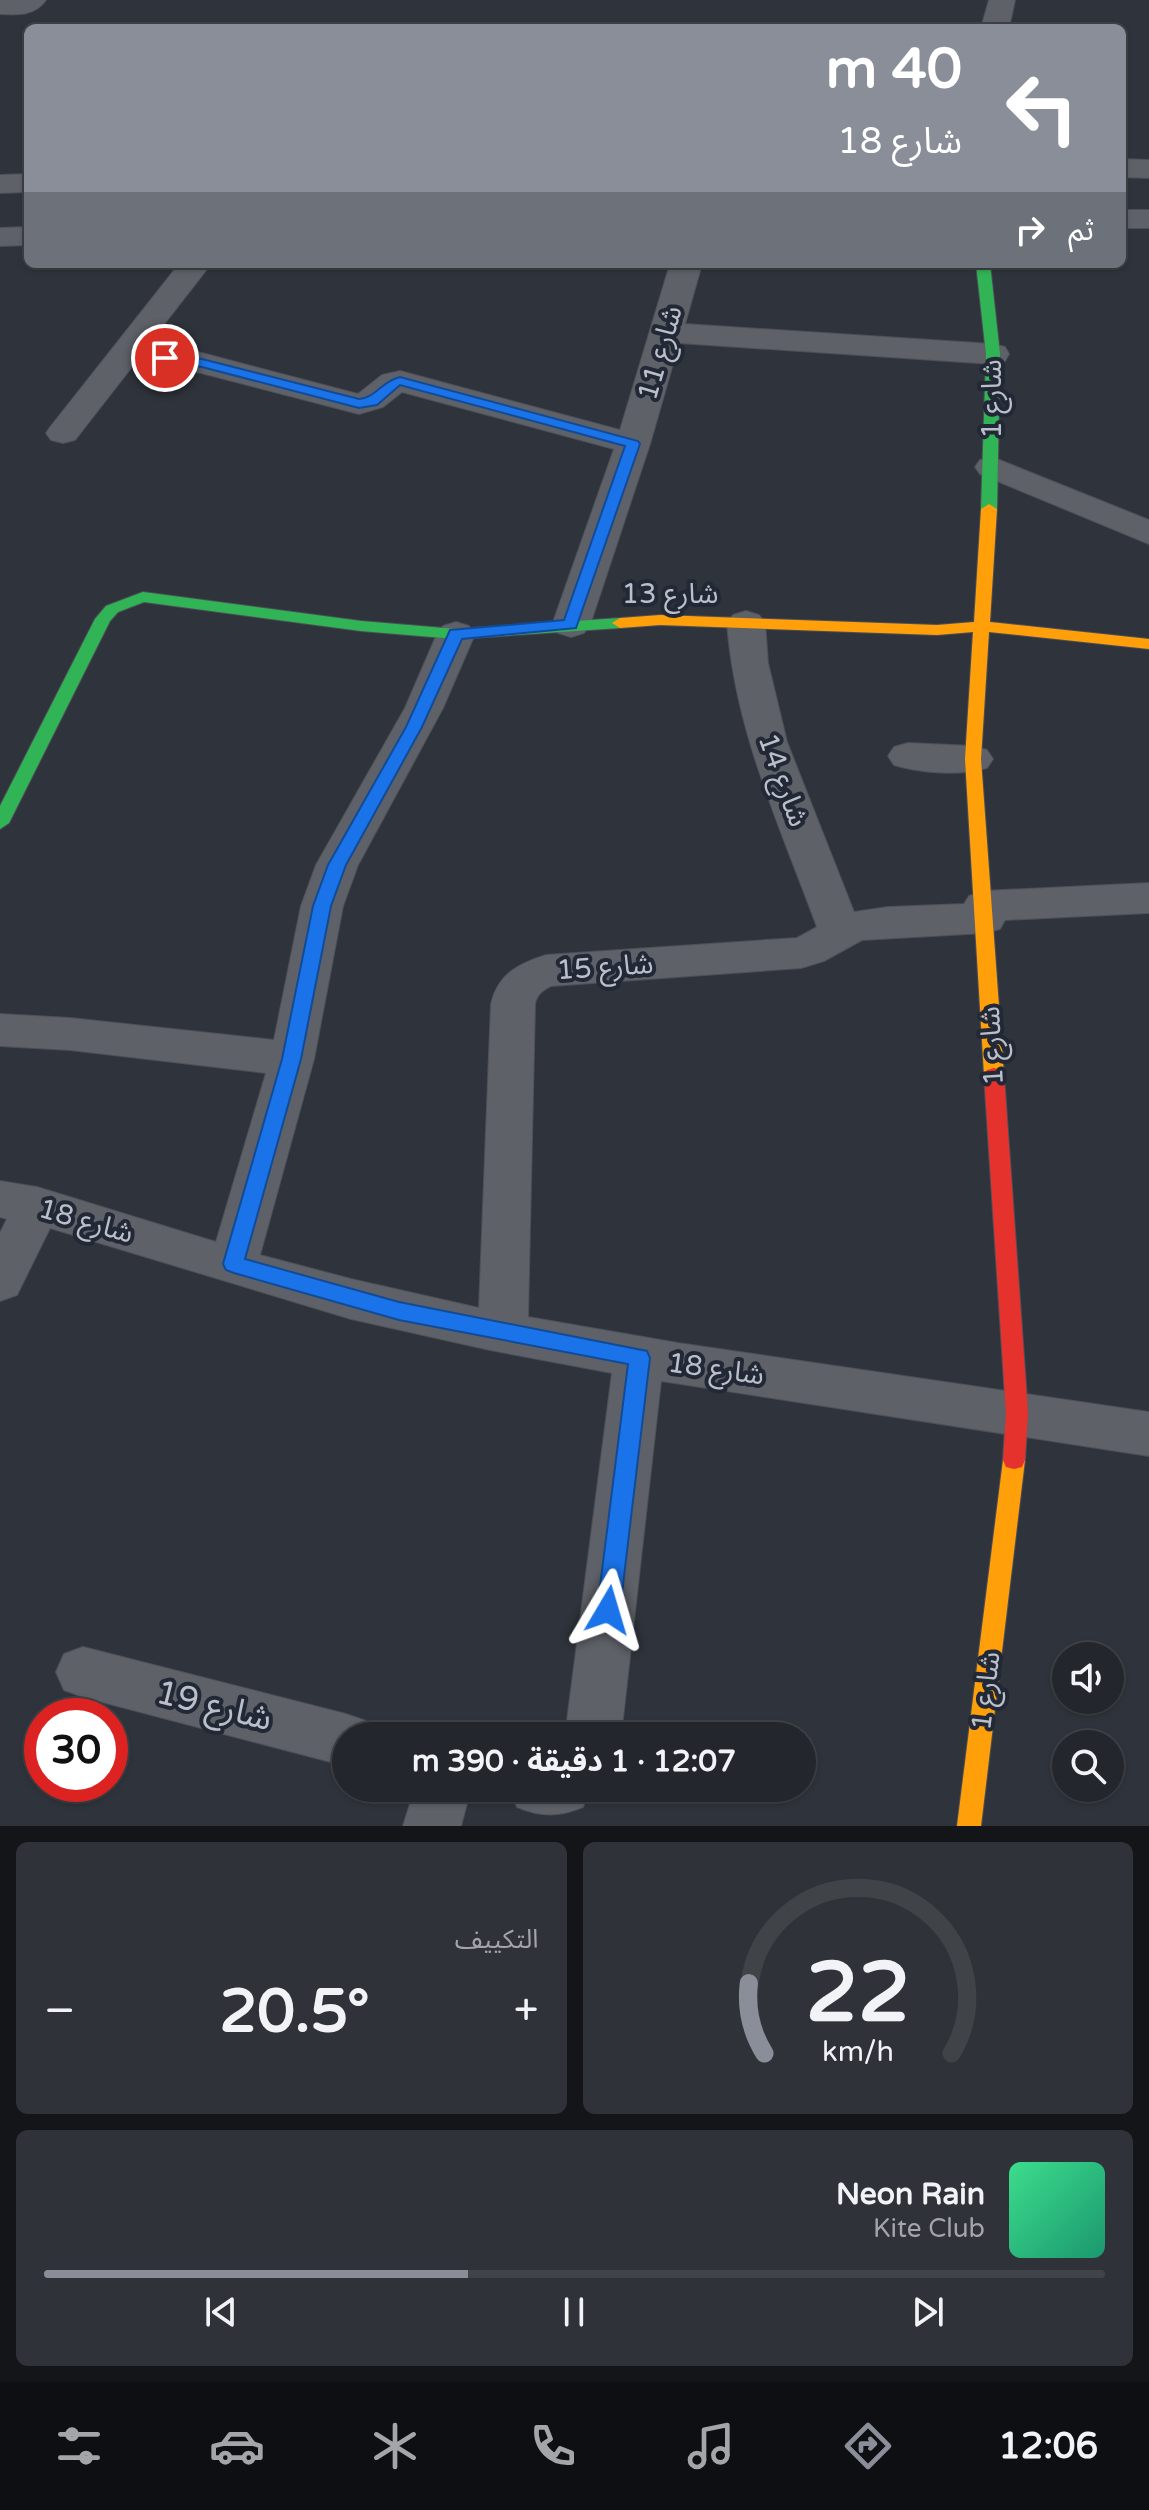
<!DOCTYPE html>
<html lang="ar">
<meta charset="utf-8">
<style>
body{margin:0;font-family:"Varela Round","Noto Sans Arabic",sans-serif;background:#2f3238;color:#f1f3f6;direction:rtl;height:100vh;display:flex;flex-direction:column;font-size:30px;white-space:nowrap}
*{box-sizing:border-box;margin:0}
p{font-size:26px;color:#a3a5a9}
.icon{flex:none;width:44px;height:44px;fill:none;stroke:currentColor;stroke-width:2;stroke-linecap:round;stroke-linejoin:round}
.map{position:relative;height:1826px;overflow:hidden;direction:ltr}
.details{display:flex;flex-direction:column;gap:16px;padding:16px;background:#131518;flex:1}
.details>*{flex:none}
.banner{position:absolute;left:24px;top:24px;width:1102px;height:244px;border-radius:12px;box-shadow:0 2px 6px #0004,0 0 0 2px #404348;direction:rtl;background:#898e98;color:#fff;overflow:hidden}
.fabs{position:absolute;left:1052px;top:1642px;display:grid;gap:16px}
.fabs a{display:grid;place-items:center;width:72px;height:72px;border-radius:50%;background:#23262c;box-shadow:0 2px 6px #0004,0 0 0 2px #404348;font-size:40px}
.speed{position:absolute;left:24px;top:1698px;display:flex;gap:16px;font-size:40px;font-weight:700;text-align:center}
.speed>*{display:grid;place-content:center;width:104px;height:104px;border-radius:50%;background:#23262c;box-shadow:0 2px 6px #0004,0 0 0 2px #404348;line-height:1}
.speed .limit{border:12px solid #d22;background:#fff;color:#111}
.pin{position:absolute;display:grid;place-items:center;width:68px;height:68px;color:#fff;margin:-34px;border:4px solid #fff;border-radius:50%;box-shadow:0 2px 8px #0007}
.me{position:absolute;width:88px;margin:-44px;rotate:7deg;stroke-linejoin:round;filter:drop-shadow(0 0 6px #0008)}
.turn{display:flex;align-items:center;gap:28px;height:168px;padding:0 32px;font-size:36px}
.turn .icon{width:104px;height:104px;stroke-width:2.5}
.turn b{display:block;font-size:56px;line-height:68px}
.then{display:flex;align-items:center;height:76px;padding:0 32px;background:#0003;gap:16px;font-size:30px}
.big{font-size:60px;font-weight:700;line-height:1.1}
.details .tile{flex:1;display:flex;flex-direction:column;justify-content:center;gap:12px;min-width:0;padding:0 28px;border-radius:12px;background:#2f3238}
.details .dial{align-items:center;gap:0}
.dial svg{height:208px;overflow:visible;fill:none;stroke:#404348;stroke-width:7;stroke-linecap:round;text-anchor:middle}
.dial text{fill:#f1f3f6;stroke:none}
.song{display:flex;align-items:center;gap:24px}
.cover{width:96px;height:96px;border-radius:12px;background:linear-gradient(135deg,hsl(150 70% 55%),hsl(160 70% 35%))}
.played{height:8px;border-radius:4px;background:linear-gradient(90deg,#898e98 40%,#404348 40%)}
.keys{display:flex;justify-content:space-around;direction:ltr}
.heat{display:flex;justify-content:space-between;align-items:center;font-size:44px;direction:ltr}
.details .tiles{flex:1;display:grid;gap:16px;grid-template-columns:1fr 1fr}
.tile:last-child{grid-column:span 2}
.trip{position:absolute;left:332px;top:1722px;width:484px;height:80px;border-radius:40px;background:#23262c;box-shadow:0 2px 6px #0004,0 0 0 2px #404348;font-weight:700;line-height:80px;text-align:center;direction:rtl}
.tabs{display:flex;height:128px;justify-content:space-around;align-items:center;background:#0e0f12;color:#a3a5a9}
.tabs .icon{width:56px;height:56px}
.tabs .active{color:#898e98}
.tabs b{font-size:36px;color:#f1f3f6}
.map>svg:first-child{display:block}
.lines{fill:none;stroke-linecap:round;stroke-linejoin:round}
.street-casing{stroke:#4c4f57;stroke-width:2}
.fast-casing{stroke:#4c4f57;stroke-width:2}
.slow-casing{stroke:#4c4f57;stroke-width:2}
.jam-casing{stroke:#4c4f57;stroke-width:2}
.street{fill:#5e6168;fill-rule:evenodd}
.fast{fill:#30b455;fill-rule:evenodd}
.slow{fill:#ff9f0a;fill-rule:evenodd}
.jam{fill:#e5322d;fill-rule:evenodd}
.route{fill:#1a73e8;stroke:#114b97;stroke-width:2}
.labels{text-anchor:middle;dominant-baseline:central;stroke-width:8;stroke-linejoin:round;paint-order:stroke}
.street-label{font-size:28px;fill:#babfca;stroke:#222835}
.near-street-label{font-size:34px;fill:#babfca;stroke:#222835}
</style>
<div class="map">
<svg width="1149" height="1826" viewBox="0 0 1149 1826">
<rect width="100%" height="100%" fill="#2f333b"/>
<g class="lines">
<g class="street-casing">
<path id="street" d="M0 0H46C35 16 18 15 0 14Z
M989 0H1015L1009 28H981Z
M1122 159 1149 160V178L1122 177Z
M28 174V192L0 193V175Z
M1122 210H1149V228H1122Z
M28 227V245L0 246V228Z
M179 264H211L148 345 202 353 358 394 382 375 400 371 620 430 670 264H702L685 324 993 344 1005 347 1009 354 1005 361 993 364 679 343 650 444 590 625 584 633 571 637 558 633 552 625 614 449 402 392 383 407 359 414 201 373 135 363 75 440 63 443 51 440 46 433 51 426Z
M992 457 1149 520V544L980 474 975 467 980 460Z
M746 611 759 615 765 623 768 663 787 742 854 912 888 907 964 904 969 896 984 891 1149 883V913L1005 920 1000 929 985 933 862 940 824 961 801 968 551 986C542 991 537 994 535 1004L528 1317 678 1343 1149 1412V1456L661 1381 621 1736H565L612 1373 490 1350 351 1319 50 1228 17 1295 0 1301V1233L7 1219 0 1217V1181L37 1187 216 1242 266 1073 70 1050 0 1046V1014L70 1018 274 1040 301 906 316 865 405 708 437 634 443 626 456 622 469 626 475 634 443 708 358 865 343 906 314 1059 260 1255 351 1279 479 1308 491 1004C498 974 518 964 546 955L797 938 817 927C780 826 735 731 727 623L733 615Z
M908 743 973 746 987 750 993 759 987 768C960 776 921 773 894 765L888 756 894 747Z
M83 1647 346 1714 366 1721 372 1736H346V1766L83 1697 64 1690 56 1672 64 1654Z
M415 1788H471L461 1826H403Z
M509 1788H591L583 1807C559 1817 541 1817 517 1807Z"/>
</g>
<g class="fast-casing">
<path id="fast" d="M976 264H990L1000 354 997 509 989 514 981 509 986 354Z
M143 592 361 621 456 629 620 618 628 623 620 628 456 639 361 631 144 602 118 612 110 621 9 823 0 829V806L95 619 106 606Z"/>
</g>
<g class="slow-casing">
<path id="slow" d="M989 504 997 509 990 622 1149 639V649L989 632 981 759 1004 1075 1001 1080H987L984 1075 965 759 973 632 937 635 660 625 620 628 612 623 620 618 660 615 937 625 974 622 981 509Z
M1014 1451 1022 1453 1025 1460 981 1826H957L1003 1460 1006 1453Z"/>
</g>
<g class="jam-casing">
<path id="jam" d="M994 1068 1001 1070 1004 1075 1028 1413 1025 1460 1022 1467 1014 1469 1006 1467 1003 1460 1006 1413 984 1075 987 1070Z"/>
</g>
<use href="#street" class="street"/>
<use href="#fast" class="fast"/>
<use href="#slow" class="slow"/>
<use href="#jam" class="jam"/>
</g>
<path class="route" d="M165 353 202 359 359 399C375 398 382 381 400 377L638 441 640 444 576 628 462 639 422 727 346 865 331 906 301 1059 245 1259 399 1302 647 1351 650 1358 620 1610 617 1617 608 1621 600 1617 597 1610 628 1364 399 1320 234 1273 226 1270 223 1264 282 1059 313 906 328 865 406 727 450 630 564 620 625 446 400 385 377 405 359 408 202 367 160 361V355Z"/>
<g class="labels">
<g class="street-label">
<text transform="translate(660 353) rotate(-74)">شارع 11</text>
<text transform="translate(992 399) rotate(-90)">شارع 1</text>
<text x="670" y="594">شارع 13</text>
<text transform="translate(783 780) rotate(70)">شارع 14</text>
<text transform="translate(605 967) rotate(-4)">شارع 15</text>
<text transform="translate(992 1046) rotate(-93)">شارع 1</text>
<text transform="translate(86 1221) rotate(16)">شارع 18</text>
<text transform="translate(716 1369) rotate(8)">شارع 18</text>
<text transform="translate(986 1691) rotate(-83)">شارع 1</text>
</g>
<g class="near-street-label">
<text transform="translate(214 1706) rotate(14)">شارع 19</text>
</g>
</g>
</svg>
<div class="fabs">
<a><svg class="icon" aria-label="sound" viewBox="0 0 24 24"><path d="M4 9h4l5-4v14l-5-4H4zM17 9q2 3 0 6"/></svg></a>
<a><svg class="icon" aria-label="search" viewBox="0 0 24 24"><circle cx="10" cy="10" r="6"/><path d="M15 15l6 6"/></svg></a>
</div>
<div class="speed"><div class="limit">30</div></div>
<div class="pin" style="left:165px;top:358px;background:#d93025"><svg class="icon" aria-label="arrive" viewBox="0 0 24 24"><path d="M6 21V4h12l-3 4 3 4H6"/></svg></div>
<svg class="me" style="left:608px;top:1610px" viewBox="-20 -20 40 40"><path d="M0-17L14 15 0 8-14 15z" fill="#1a73e8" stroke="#fff" stroke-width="4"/></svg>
<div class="trip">12:07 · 1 دقيقة · 390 m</div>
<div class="banner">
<div class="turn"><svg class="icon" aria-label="left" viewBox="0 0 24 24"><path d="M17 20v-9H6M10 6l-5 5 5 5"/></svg><div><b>40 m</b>شارع 18</div></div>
<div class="then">ثم<svg class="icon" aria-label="right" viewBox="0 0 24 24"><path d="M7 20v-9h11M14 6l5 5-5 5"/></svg></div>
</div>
</div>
<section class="details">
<div class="tiles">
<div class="tile dial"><svg viewBox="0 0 100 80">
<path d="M14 69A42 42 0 1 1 86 69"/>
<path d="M14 69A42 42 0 0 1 8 42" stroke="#898e98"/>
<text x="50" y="56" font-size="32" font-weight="700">22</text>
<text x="50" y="72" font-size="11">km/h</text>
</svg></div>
<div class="tile"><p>التكييف</p>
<div class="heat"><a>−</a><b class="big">20.5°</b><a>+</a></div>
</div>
<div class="tile">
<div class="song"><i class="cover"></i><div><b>Neon Rain</b><p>Kite Club</p></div></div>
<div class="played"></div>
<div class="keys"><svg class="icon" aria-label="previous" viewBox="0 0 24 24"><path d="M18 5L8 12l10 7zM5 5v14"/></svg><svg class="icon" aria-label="pause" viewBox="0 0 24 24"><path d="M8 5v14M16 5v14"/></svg><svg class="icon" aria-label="next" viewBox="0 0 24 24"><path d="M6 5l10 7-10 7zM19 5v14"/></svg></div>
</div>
</div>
</section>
<nav class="tabs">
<b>12:06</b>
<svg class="icon active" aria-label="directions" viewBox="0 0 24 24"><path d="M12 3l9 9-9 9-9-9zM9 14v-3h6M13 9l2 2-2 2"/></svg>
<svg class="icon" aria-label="music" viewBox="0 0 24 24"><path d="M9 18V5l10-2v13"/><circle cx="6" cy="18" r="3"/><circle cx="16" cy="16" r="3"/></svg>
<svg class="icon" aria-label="phone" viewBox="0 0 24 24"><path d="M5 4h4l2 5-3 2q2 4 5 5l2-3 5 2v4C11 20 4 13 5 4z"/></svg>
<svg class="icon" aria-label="climate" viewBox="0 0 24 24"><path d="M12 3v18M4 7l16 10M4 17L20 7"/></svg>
<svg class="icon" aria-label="car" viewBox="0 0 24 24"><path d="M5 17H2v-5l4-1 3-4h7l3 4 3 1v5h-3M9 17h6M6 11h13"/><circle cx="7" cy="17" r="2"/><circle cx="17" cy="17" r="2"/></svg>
<svg class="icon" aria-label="filters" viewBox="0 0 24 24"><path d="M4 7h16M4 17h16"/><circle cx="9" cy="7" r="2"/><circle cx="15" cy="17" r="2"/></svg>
</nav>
